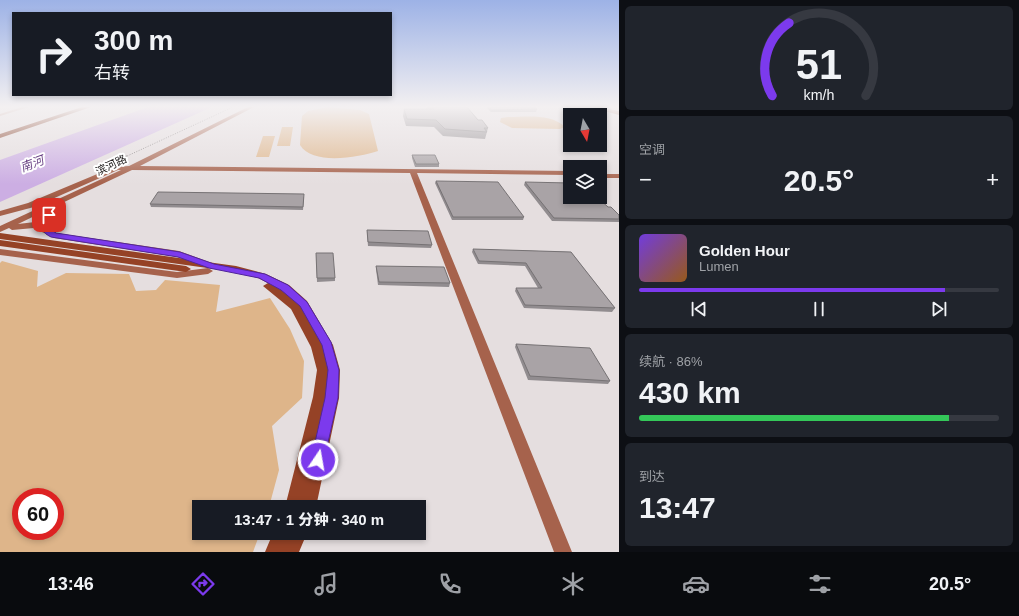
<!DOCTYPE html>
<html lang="zh">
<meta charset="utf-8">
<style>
body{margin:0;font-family:Arial,"Noto Sans SC",sans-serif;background:#20242c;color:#f1f3f6;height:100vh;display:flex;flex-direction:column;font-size:15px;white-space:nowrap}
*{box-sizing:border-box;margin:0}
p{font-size:13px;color:#9ea1a6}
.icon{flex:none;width:22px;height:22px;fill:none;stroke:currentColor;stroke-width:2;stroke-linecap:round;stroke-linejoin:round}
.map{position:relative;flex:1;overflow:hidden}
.panel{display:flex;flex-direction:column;gap:6px;padding:6px;background:#0d0f14;width:400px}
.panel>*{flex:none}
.guide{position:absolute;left:12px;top:12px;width:380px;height:84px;border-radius:0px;box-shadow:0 2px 6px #0003;background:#171b24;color:#f1f3f6;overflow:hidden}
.needle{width:26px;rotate:170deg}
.controls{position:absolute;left:563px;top:108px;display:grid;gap:8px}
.controls a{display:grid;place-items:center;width:44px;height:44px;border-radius:0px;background:#171b24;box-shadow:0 2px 6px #0003;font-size:20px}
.speed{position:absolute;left:12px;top:488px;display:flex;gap:8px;font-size:20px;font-weight:700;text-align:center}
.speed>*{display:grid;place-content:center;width:52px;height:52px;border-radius:50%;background:#171b24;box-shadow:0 2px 6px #0003;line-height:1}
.speed .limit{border:6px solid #d22;background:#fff;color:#111}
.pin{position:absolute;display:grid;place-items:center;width:34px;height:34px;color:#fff;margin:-17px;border-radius:8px;box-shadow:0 2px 6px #0006}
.me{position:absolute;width:44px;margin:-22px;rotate:12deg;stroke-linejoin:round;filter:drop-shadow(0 0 3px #0008)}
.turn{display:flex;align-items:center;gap:14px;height:84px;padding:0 16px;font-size:18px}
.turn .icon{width:52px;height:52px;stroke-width:2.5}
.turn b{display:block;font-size:28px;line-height:34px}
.big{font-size:30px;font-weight:800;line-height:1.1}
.panel .tile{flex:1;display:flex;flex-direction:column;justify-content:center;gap:6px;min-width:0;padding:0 14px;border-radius:6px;background:#20242c}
.panel .dial{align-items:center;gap:0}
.dial svg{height:104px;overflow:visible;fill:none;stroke:#363941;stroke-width:7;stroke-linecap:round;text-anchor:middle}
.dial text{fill:#f1f3f6;stroke:none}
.song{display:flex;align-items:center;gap:12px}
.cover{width:48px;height:48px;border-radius:6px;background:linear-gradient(135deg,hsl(260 70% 55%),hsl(30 70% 35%))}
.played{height:4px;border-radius:2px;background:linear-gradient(90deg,#7c3aed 85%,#363941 85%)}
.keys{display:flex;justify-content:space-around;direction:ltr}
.heat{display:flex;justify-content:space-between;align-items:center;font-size:22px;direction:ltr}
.charge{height:6px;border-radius:3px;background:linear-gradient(90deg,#34c759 86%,#363941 0)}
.trip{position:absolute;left:192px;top:500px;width:234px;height:40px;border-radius:0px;background:#171b24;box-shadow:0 2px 6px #0003;font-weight:800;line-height:40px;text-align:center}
.dock{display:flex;height:64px;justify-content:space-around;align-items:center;background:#090b0e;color:#9ea1a6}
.dock .icon{width:28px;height:28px}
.dock .selected{color:#7c3aed}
.dock b{font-size:18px;color:#f1f3f6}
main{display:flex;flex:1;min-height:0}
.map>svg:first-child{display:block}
.green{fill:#deb58a;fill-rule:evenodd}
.water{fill:#ccaee3}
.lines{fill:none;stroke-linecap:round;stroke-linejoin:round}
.path-far1{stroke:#7d7878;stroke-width:1;stroke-dasharray:1 1.5;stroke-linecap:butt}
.path{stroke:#7d7878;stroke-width:1.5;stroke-dasharray:1.5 2;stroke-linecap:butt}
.street{fill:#bc8c7c;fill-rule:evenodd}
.secondary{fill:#a6624c;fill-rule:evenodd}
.primary{fill:#954226;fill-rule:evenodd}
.highway{fill:#7a2e15;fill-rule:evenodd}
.wall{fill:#918c8f}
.building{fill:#a9a3a6;stroke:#767274}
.route{fill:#7c3aed;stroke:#51269a}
.labels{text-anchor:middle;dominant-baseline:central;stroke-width:4;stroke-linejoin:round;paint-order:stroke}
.far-street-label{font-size:11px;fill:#252222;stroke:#fff}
.far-water-label{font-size:12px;font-style:italic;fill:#6a4384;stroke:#fff}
</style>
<main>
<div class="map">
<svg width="619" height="552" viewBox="0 0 619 552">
<rect width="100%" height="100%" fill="#e5dedf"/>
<path class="green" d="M328 107 360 110 369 114 378 151C359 157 313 166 300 145L302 116 308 111Z
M508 117C526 117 551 113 565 127L560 129 512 128 500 122 501 118Z
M282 127H293L290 146H277Z
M263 136H275L269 157H256Z
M2 261 38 271 37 287 66 273 129 274 136 291 156 290 165 280 220 285 216 312 270 298 290 329 304 361 302 398 272 426 279 470 269 507H199V533H260L253 552H0V263ZM21 497H55V531H21Z"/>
<path class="water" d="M148 107H212L0 202V160Z"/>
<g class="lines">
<path class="path-far1" d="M125 157 233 107"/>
<path class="path" d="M116 161 127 156"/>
<path class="street" d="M22 107H29L0 116V114Z"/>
<path class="secondary" d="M248 107H254L140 166 570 171V175L417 173 572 552H554L410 173 132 170 60 204 49 223 52 231 56 233 179 251 212 263 214 265 209 268 177 257 54 238 34 228 12 230 9 228 0 232V226L121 170H118L34 207 0 216V211L28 203 114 167 129 166ZM49 209 41 225 35 222 18 224Z
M590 107H599L619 111V115Z
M600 174H619V178H600Z
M0 249 177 272 208 268 213 271 208 274 177 278 0 255Z"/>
<path class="primary" d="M0 233 236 266 266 274 289 285 307 301 333 345 340 370 339 398 316 507H285L313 397 317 370 311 347 291 309 263 286 268 283 258 278 236 272 0 239Z
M0 240 186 266 191 269 186 272 0 246Z
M273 533H307L299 552H265Z"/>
<path class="highway" d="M82 107H91L0 138V134Z"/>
</g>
<path class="wall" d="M427 107H467L478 120 488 128 485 139 443 136 434 127 406 126 403 116 404 109H427L426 108Z
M486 107H533L537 109 536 112H491Z
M412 155 439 164V167H415L412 158Z
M436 181 524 217 523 220H452L435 183Z
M525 182 608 207 619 215V222L552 221 524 185Z
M304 197 303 210 151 207 150 204Z
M367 230 432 245 431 248 368 246 367 233Z
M473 249 571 252 615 308 612 312 524 308 515 291 516 288H538L525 266 478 264 472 252Z
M316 253 335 278V281L317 282Z
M376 266 450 283 449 287 378 285 376 269Z
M516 344 610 381 608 384 528 380 515 347Z"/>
<path class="building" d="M432 107H467L478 120H482L488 128H484L487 132 445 129 436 120 407 119 404 109H434Z
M489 107H533L537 109 491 110Z
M412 155H435L439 164H416Z
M436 181 498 182 524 217H453Z
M525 182 570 183V197H597L608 207H611L619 215V219L554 218Z
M158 192 304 194 303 207 150 204Z
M367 230 428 231 432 245 368 242Z
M473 249 571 252 615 308 525 305 516 288H542L526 263 479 261Z
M316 253H333L335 278H317Z
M376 266 444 267 450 283 379 282Z
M516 344 590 348 610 381 530 376Z"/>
<linearGradient id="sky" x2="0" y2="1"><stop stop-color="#9db2e6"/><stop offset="0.58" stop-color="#f3f0f1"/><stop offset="1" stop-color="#f3f0f1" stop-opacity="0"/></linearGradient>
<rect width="619" height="184" fill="url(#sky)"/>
<path class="route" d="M46 213 53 215 49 223V228L56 233 180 252 214 264 265 274 288 285 307 302 331 342 339 370 338 398 323 465 318 468 313 465 311 460 325 398 328 370 322 345 300 306 281 290 259 278 209 268 178 257 51 237C39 231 40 224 46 213Z"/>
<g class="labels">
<g class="far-street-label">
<text transform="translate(111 165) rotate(-26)">滨河路</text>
</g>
<g class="far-water-label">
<text transform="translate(32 164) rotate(-21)">南河</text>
</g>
</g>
</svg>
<div class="controls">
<a><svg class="needle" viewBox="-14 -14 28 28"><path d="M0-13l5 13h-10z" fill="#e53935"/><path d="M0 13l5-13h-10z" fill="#9ea1a6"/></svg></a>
<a><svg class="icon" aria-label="layers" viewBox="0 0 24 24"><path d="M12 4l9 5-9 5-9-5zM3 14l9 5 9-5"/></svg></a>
</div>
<div class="speed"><div class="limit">60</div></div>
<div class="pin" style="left:49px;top:215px;background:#d93025"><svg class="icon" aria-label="arrive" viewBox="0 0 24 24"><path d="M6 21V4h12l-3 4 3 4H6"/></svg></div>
<svg class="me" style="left:318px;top:460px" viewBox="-20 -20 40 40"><circle r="17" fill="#7c3aed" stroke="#fff" stroke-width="3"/><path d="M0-11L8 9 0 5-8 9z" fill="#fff"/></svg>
<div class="trip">13:47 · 1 分钟 · 340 m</div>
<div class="guide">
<div class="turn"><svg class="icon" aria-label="right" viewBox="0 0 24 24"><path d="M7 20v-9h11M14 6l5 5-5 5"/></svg><div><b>300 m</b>右转</div></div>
</div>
</div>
<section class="panel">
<div class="tile dial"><svg viewBox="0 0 100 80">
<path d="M14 69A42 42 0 1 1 86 69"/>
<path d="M14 69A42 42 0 0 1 27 13" stroke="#7c3aed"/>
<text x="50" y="56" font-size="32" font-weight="700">51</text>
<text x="50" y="72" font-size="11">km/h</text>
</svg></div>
<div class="tile"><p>空调</p>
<div class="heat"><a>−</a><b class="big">20.5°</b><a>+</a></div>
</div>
<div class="tile">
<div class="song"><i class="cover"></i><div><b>Golden Hour</b><p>Lumen</p></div></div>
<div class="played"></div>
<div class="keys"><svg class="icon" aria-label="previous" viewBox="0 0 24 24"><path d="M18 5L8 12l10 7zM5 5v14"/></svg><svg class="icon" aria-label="pause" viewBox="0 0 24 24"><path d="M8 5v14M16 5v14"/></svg><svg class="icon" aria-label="next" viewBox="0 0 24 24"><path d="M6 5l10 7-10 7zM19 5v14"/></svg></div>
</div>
<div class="tile"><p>续航 · 86%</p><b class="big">430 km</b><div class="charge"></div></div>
<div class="tile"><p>到达</p><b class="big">13:47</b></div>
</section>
</main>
<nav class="dock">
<b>13:46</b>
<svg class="icon selected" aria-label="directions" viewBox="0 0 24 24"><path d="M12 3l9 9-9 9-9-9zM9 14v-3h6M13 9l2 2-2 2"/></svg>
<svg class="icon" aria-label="music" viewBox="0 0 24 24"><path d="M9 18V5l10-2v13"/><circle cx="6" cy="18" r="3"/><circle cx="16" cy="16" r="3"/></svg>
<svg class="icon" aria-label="phone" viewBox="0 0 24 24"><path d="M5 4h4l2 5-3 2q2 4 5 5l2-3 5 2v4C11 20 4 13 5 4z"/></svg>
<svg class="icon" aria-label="climate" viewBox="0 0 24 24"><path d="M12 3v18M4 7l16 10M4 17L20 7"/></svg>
<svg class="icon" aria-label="car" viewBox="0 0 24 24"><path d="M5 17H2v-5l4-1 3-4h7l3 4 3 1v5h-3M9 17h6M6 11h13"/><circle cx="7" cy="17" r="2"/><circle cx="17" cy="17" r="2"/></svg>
<svg class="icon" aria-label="filters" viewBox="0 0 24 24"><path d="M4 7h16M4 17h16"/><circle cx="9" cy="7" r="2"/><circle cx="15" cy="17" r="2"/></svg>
<b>20.5°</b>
</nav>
